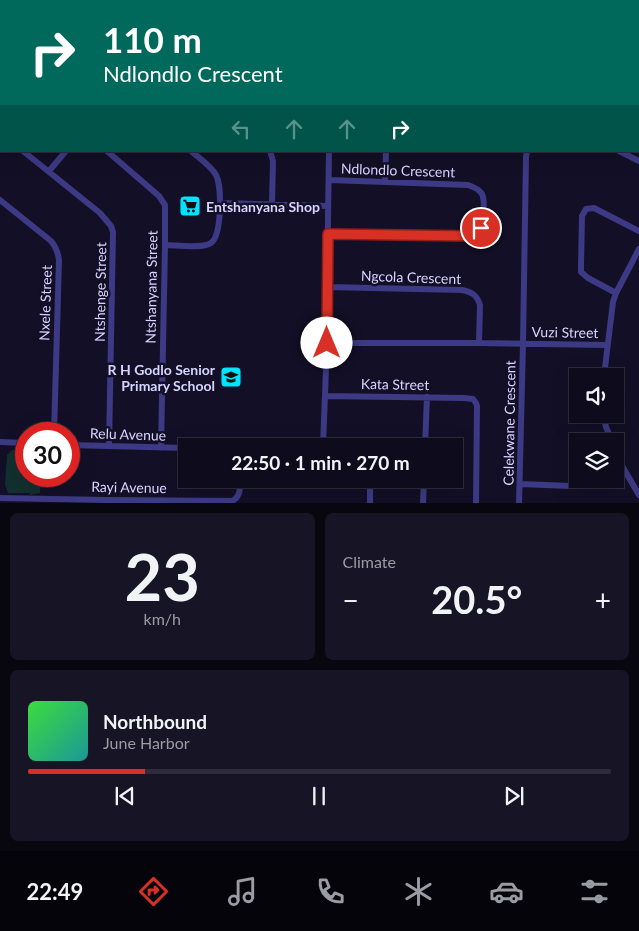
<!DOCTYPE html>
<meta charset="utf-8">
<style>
body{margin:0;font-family:Lato,sans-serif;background:#171425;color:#f1f3f6;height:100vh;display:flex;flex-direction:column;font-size:19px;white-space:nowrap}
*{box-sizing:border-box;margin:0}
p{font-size:16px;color:#9b9ba3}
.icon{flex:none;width:28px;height:28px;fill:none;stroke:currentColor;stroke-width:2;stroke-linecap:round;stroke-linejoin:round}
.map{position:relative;height:503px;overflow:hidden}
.details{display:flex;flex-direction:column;gap:10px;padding:10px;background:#08060f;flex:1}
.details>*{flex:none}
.hud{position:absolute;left:0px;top:0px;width:640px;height:152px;box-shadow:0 5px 20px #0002,0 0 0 1px #2e2b3b;background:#00695c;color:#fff;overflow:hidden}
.controls{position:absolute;left:569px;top:368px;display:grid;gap:10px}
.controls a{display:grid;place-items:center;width:55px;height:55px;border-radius:0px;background:#0e0b1c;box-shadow:0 5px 20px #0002,0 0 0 1px #2e2b3b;font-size:25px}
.speed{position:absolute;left:15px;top:422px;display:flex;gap:10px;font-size:25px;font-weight:700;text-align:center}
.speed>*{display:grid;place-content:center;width:65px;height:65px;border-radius:50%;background:#0e0b1c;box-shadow:0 5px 20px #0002,0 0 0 1px #2e2b3b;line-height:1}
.speed .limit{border:8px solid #d22;background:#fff;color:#111}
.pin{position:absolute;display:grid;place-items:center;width:42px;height:42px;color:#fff;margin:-21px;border:2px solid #fff;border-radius:50%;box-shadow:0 1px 5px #0007}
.me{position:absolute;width:55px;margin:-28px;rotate:0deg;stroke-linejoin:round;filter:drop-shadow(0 0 4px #0008)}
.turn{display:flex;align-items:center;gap:18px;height:105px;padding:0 20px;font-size:22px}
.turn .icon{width:65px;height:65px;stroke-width:2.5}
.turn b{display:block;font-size:35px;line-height:42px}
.lanes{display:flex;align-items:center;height:48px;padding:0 20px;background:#0003;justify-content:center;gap:25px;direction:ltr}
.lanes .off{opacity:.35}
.big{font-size:38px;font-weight:700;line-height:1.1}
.details .card{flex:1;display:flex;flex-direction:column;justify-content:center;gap:8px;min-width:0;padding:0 18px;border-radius:8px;background:#171425}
.details .dial{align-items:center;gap:0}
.dial b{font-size:65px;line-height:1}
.song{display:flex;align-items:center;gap:15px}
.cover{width:60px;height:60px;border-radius:8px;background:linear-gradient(135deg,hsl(120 70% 55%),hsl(180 70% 35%))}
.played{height:5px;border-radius:2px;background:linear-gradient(90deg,#d93025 20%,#2e2b3b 20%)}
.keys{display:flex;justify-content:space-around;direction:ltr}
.heat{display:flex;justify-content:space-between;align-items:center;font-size:28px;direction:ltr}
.details .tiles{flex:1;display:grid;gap:10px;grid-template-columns:1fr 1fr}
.card:last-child{grid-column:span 2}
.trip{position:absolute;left:178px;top:438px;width:285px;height:50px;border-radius:0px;background:#0e0b1c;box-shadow:0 5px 20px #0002,0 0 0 1px #2e2b3b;font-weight:700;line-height:50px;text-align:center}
.dock{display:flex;height:80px;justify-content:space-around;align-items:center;background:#06040b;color:#9b9ba3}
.dock .icon{width:35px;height:35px}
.dock .current{color:#d93025}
.dock b{font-size:22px;color:#f1f3f6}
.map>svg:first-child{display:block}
.green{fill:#12302f}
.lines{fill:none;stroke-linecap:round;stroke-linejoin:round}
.street{stroke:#3d3a85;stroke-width:6}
.route-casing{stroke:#8d1f18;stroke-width:12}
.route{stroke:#d93025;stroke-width:9}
.labels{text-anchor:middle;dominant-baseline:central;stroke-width:5;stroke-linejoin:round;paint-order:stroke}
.street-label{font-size:14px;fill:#d9d4ff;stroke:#130f26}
.poi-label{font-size:14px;font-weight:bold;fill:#d9d4ff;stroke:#130f26;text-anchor:start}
</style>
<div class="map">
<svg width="639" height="504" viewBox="0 0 639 504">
<rect width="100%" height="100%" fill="#130f26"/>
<path class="green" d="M12 450H26V476H40V493L30 495V493H8L5 485 7 455Z"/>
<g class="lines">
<path class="street" d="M10 0 11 1
M180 0 182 1
M267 0 269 1
M352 0 354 1
M436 0 437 1
M41 1 42 0
M116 1 117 0
M0 61 1 63
M0 140 1 139
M23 151 100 213 111 226 113 232 109 446
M107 151 159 196 165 205V245L161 448
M270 151 273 161 272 204
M619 151 639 161
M49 171 66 151
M385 182 386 151
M0 200 51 241C56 247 58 252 59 260L54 434
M220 203 328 206
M328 234 473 236C477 234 480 232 481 227 484 221 485 200 482 194 479 189 474 187 468 185L330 180
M165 245C176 245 202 249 211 243 222 235 222 186 216 175 211 166 199 158 191 151
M327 287 462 290C472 292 477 295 480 305L479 343
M616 293 588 278 581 272V265L582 216 586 209 594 208 639 231
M327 343H479L607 345
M604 376 613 302 616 293 639 249
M326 396 464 398 473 399 476 403 477 406 476 504
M603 414 606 427 612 441
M0 442 26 443
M69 445 186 448
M323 446 327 343V287L329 151
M425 446 427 397
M615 449 621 464 639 495
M520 484 571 486 590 479
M0 498 106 500 232 501C241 497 240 487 240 479
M370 504V479
M423 504 424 479
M519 504 523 344 526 157 527 151"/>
</g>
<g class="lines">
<g class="route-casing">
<path id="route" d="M327 343 328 234 473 236 479 231 481 228"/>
</g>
<use href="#route" class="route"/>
</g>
<defs>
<g id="supermarket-square" transform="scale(1.125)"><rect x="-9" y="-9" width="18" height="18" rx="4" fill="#00e5ff" stroke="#130f26"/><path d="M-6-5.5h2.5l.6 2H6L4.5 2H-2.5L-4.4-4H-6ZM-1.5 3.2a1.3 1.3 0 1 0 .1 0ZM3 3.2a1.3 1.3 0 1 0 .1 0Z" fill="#111"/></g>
<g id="school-square" transform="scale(1.125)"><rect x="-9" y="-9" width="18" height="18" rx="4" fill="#00e5ff" stroke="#130f26"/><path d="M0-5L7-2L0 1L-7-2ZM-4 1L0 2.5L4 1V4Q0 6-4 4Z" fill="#111"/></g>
</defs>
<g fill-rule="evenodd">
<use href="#supermarket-square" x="190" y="206"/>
<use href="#school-square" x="231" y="377"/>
</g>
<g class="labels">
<g class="street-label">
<text transform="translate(398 170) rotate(2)">Ndlondlo Crescent</text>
<text transform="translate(411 277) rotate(2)">Ngcola Crescent</text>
<text transform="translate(151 287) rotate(-89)">Ntshanyana Street</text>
<text transform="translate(100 292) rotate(-89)">Ntshenge Street</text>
<text transform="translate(45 303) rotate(-88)">Nxele Street</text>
<text transform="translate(565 332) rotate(1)">Vuzi Street</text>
<text transform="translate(395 384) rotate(1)">Kata Street</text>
<text transform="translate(509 423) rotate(-89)">Celekwane Crescent</text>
<text transform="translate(128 434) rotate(2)">Relu Avenue</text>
<text transform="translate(129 487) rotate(1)">Rayi Avenue</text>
</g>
<g class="poi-label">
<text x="206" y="206">Entshanyana Shop</text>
<text x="215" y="369" text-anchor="end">R H Godlo Senior<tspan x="215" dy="16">Primary School</tspan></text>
</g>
</g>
</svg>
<div class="controls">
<a><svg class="icon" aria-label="sound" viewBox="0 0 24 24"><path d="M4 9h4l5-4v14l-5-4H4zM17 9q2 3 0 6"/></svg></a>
<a><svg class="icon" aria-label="layers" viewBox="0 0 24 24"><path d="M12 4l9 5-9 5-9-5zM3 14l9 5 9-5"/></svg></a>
</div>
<div class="speed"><div class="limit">30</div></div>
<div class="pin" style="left:481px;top:228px;background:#d93025"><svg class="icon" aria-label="arrive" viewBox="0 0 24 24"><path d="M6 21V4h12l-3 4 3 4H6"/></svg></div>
<svg class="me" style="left:327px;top:343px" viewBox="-20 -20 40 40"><circle r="19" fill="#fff"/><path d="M0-13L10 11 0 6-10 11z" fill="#d93025"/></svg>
<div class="trip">22:50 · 1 min · 270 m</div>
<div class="hud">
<div class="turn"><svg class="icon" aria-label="right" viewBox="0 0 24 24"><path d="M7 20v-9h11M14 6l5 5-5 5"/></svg><div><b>110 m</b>Ndlondlo Crescent</div></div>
<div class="lanes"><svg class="icon off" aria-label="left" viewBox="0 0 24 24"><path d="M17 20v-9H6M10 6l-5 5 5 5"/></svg><svg class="icon off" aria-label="ahead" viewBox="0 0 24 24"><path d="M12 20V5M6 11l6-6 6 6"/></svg><svg class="icon off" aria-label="ahead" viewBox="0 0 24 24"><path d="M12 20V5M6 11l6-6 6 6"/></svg><svg class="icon" aria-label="right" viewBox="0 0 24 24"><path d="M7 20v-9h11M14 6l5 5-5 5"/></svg></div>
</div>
</div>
<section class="details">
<div class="tiles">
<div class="card dial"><b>23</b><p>km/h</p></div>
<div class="card"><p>Climate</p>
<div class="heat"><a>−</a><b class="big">20.5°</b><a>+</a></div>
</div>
<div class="card">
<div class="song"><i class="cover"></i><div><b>Northbound</b><p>June Harbor</p></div></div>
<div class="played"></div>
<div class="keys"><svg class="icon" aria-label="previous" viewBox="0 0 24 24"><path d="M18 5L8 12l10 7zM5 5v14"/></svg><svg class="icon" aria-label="pause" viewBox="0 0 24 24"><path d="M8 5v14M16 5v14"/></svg><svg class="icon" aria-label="next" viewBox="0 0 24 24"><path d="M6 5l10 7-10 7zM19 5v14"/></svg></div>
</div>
</div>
</section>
<nav class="dock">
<b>22:49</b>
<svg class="icon current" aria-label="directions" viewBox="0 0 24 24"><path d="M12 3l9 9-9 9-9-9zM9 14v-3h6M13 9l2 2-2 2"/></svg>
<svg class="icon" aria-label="music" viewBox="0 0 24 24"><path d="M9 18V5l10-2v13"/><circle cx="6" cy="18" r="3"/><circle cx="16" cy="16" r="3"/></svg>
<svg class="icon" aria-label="phone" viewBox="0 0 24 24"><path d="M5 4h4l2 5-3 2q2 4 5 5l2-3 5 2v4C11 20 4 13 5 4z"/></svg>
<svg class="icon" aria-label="climate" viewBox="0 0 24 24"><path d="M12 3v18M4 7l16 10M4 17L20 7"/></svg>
<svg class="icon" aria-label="car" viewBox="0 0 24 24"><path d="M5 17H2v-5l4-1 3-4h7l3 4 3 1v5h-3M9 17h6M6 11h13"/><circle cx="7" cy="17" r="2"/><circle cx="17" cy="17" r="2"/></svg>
<svg class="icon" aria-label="filters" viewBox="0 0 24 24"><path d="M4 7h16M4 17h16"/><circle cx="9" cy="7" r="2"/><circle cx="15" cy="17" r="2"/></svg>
</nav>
